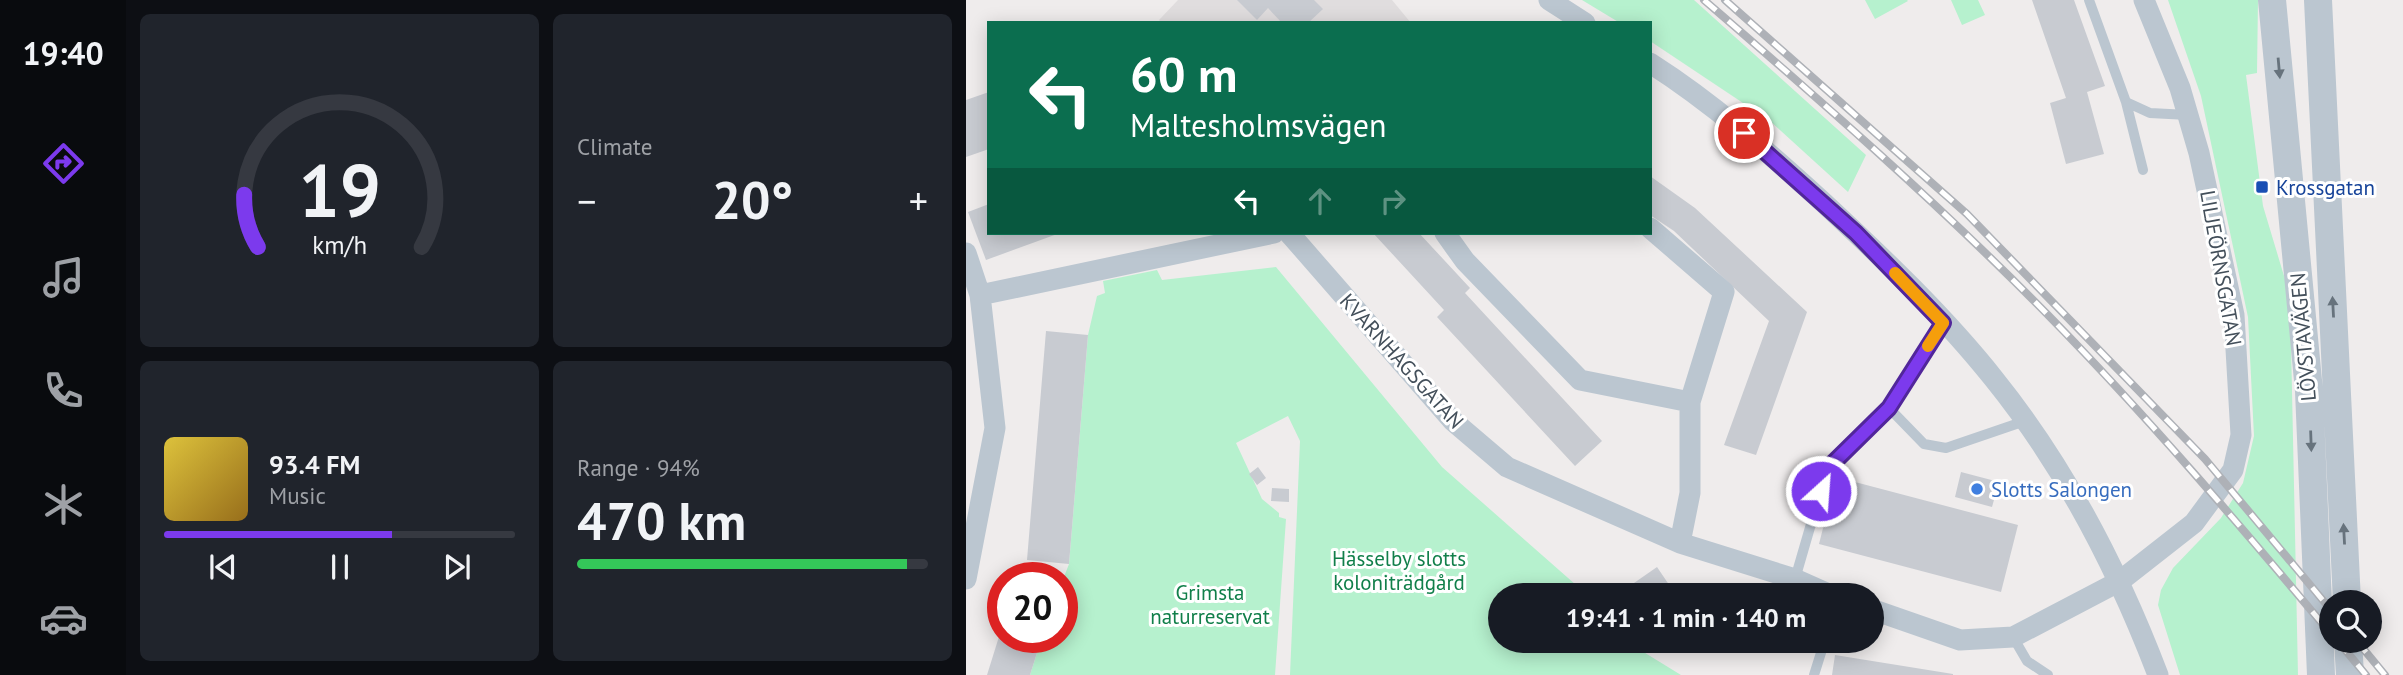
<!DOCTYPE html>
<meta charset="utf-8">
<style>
body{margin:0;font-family:"PT Sans",sans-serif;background:#20242c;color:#f1f3f6;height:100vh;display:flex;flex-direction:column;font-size:26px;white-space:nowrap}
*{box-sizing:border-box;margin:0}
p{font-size:23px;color:#9ea1a6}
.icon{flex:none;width:38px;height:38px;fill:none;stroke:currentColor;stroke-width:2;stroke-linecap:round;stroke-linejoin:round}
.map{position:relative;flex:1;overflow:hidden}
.details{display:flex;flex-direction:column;gap:14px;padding:14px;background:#0d0f14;width:840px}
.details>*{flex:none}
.banner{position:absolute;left:21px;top:21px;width:665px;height:214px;border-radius:0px;box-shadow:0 4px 18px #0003;background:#0b6e4f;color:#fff;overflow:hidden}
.tools{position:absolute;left:1353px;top:590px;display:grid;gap:14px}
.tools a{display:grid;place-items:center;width:63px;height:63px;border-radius:50%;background:#171b24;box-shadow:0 4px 18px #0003;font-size:35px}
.speed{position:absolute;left:21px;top:562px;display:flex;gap:14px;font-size:35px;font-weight:700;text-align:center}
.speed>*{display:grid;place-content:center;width:91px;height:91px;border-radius:50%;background:#171b24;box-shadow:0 4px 18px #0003;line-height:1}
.speed .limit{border:10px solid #d22;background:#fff;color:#111}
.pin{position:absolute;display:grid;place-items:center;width:60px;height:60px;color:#fff;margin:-30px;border:4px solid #fff;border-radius:50%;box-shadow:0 2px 7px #0007}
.me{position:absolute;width:77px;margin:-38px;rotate:26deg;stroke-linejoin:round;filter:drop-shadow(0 0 5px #0008)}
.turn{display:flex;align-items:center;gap:24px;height:147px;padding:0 28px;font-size:32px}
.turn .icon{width:91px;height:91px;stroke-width:2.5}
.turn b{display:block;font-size:49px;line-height:60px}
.lanes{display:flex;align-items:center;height:66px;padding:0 28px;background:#0003;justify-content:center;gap:35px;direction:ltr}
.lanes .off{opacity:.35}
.big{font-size:52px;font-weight:700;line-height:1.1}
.details .tile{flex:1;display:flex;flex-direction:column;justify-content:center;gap:10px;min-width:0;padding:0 24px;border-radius:10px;background:#20242c}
.details .dial{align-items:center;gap:0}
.dial svg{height:182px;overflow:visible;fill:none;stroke:#363941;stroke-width:7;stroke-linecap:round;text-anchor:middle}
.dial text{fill:#f1f3f6;stroke:none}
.song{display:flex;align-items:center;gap:21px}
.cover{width:84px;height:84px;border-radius:10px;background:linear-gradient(135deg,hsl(50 70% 55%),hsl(40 70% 35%))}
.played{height:7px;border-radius:4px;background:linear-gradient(90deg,#7c3aed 65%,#363941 65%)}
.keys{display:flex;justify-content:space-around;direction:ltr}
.heat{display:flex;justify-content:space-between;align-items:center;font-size:38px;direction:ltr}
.charge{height:10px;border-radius:5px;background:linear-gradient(90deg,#34c759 94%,#363941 0)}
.details .tiles{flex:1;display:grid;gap:14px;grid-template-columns:repeat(2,1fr)}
.trip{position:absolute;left:522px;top:583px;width:396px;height:70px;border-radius:35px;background:#171b24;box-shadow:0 4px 18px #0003;font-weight:700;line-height:70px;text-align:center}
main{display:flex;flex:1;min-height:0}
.dock{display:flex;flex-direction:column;width:126px;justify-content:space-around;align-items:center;background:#090b0e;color:#9ea1a6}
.dock .icon{width:49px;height:49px}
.dock .on{color:#7c3aed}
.dock b{font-size:32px;color:#f1f3f6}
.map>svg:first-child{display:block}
.education{fill:#e0ddde}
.green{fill:#b6f1ce}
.building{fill:#c8cbd1}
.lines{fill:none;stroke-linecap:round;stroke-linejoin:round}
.service{stroke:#bbc6d0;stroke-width:10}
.minor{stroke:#bbc6d0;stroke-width:21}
.tertiary{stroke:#bbc6d0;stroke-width:28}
.rail-casing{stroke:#aeb1b7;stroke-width:8}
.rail{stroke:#fff;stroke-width:5;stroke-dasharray:16;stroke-linecap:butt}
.oneway{fill:#67737d}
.route-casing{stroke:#51269a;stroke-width:18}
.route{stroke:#7c3aed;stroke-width:12}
.slow{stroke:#f59e0b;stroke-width:12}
.transit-dot{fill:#1a4fb4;stroke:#fff;stroke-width:2.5}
.shop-dot{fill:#3f7fe0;stroke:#fff;stroke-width:2.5}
.labels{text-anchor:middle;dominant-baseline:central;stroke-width:6;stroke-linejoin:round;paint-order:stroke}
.transit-label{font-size:21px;fill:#164399;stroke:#fff;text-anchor:start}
.street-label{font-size:21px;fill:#434f5a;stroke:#fff}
.shop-label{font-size:21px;fill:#366cbe;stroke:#fff;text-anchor:start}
.park-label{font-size:21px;fill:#117f4a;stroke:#fff}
</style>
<main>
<nav class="dock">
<b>19:40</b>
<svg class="icon on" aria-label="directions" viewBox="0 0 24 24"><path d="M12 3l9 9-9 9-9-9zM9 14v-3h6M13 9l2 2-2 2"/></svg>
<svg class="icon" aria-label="music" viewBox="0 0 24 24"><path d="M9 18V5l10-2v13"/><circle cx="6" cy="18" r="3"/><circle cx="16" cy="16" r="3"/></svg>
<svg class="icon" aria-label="phone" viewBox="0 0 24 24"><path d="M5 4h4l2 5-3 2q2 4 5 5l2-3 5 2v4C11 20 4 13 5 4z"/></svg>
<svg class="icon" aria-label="climate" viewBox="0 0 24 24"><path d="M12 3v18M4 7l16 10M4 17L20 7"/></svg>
<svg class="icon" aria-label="car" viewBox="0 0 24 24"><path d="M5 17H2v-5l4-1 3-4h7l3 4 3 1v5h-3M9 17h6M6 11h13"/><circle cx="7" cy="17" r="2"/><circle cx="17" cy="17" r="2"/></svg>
</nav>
<section class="details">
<div class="tiles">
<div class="tile dial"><svg viewBox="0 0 100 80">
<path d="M14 69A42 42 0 1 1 86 69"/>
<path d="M14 69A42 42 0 0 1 8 46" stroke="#7c3aed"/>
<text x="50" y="56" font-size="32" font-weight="700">19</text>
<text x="50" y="72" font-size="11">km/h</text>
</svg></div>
<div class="tile"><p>Climate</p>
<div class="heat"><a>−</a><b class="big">20°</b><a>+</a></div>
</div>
<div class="tile">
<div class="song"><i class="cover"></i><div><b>93.4 FM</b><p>Music</p></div></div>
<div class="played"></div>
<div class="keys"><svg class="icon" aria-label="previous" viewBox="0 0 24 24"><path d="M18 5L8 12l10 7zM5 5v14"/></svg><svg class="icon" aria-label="pause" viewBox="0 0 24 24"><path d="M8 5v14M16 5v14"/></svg><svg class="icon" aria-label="next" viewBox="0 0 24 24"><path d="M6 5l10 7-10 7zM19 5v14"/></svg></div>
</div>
<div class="tile"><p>Range · 94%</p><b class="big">470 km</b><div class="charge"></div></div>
</div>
</section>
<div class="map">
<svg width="1437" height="675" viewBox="0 0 1437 675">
<rect width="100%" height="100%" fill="#efecec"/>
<path class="education" d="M212 0H426L445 23H196L193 20Z"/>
<path class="green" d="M616 0H728L900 155 882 192 804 121 684 41V23H654Z
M899 0H941L942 1 909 19Z
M985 0H1012L1019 15 996 25Z
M1202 0H1292L1291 73 1280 75 1297 206 1324 296 1332 675H1214L1192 605 1195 590 1207 568 1255 518 1277 483 1288 436 1282 317 1235 96Z
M310 267 476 467 618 592 617 595H534V640L614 641 671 648 715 675H324L334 441 322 416 270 443 296 499 313 513V517L320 519 309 675H64L76 637H96V582L103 564 122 335 131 296 139 293 137 281 191 270 196 280Z"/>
<path class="building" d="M271 0H348L357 9 342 23H316L302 8 291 20Z
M1066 0H1108L1139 86 1121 92 1138 154 1100 164 1084 103 1100 98Z
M23 92V149L0 157V100Z
M684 176 729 208 841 312 790 455 758 445 803 321 708 231 684 215Z
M23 204V233H94L20 260 2 212Z
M407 233H453L504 288 499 293 636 441 609 466 471 317 478 310Z
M80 331 122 335 103 564 61 560Z
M292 467 300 478 291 485 283 474Z
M995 472 1033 482 1026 507 989 497Z
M870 477 1052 525 1035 592 853 544Z
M306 488 323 489V502L305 501Z
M691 567 710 595H676L668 583Z
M36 627 37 637H76L64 675H21Z
M869 655 987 674V675H866Z"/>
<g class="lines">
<path class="service" d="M1123 0 1160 102 1177 170
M1160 102 1184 113 1222 115
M923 408 958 444 980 448 1059 421
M829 579 861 469 923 408 977 323
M1047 637 1061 661 1082 675
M848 675 859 640"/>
<path class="minor" d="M583 0 619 23
M684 63C747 103 803 153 858 203 917 258 978 316 1028 379 1099 467 1152 570 1192 675
M684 228 758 292 724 402V493L714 543
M323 233 487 421 541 467 714 543 829 579 865 595
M479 233 499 261 614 380 724 402
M0 253 14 295
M0 579 29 428 14 295 308 233
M905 609 994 640 1047 637 1154 581 1228 523 1267 470 1275 435 1268 315 1233 153 1214 88 1178 0"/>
<path class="tertiary" d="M1306 0 1343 391 1355 675
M1352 0 1381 602
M1382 640 1384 675"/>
<g class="rail-casing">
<path id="rail" d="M738 0C855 101 972 203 1081 314 1181 416 1273 524 1365 634
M759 0 1001 214 1239 459 1365 610
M1371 640 1400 675
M1390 640 1419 675"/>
</g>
<use href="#rail" class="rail"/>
</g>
<defs><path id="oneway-solid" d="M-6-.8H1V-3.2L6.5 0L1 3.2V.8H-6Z" transform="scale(1.75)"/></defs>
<g class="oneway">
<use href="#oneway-solid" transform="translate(1313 68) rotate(85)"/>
<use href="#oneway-solid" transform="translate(1367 307) rotate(-93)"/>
<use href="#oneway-solid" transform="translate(1345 441) rotate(88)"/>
<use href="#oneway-solid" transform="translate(1378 534) rotate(-93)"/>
</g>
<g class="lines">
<g class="route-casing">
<path id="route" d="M778 133 890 233 977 323 923 408 861 469 855 491"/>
</g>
<use href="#route" class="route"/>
<path class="slow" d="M929 273 977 323 962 346"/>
</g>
<rect class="transit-dot" x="1289" y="180" width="14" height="14" rx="3.5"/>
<circle class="shop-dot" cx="1011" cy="489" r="7"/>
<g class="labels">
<g class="transit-label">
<text x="1310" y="187">Krossgatan</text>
</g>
<g class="street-label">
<text transform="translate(1255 268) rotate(80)">LILJEÖRNSGATAN</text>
<text transform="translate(1337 337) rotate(-95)">LÖVSTAVÄGEN</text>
<text transform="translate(436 361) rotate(48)">KVARNHAGSGATAN</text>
</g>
<g class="shop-label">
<text x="1025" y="489">Slotts Salongen</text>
</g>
<g class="park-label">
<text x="433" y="558">Hässelby slotts<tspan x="433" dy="24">koloniträdgård</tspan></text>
<text x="244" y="592">Grimsta<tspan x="244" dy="24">naturreservat</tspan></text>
</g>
</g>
</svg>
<div class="tools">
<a><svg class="icon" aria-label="search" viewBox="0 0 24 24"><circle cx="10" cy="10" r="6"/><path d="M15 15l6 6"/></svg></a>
</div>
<div class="speed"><div class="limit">20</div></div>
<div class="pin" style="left:778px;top:133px;background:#d93025"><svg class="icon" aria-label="arrive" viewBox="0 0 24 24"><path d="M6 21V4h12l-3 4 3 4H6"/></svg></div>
<svg class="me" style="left:855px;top:491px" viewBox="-20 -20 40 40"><circle r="17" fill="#7c3aed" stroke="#fff" stroke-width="3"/><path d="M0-11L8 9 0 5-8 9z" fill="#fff"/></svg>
<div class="trip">19:41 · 1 min · 140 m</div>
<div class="banner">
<div class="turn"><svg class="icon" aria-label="left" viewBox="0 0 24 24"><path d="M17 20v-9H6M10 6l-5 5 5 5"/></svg><div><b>60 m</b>Maltesholmsvägen</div></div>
<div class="lanes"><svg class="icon" aria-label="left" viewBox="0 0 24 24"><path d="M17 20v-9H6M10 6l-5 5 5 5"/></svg><svg class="icon off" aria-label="ahead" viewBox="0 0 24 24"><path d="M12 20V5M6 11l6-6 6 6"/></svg><svg class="icon off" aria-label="right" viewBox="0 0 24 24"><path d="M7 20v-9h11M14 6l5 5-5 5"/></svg></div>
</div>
</div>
</main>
